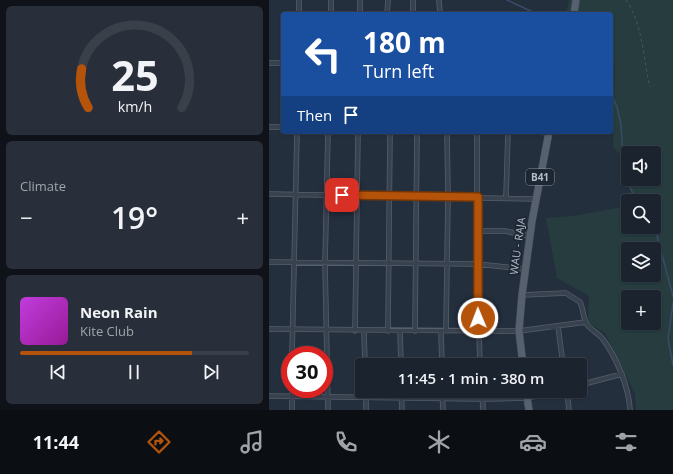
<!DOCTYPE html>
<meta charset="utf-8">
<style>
body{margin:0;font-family:"Open Sans",sans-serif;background:#282f3a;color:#f1f3f6;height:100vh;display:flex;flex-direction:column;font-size:15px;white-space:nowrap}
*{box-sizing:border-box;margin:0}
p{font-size:13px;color:#a0a4aa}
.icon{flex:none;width:22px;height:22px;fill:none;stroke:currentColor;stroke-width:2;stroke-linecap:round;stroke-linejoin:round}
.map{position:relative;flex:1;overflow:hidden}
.panel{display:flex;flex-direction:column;gap:6px;padding:6px;background:#0f1319;width:269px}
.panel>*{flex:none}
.guide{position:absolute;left:12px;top:12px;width:332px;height:122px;border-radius:4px;box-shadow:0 1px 3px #0004,0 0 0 1px #39404a;background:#1a4fa0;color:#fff;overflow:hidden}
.controls{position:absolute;left:352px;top:146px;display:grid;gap:8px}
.controls a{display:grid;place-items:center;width:40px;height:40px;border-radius:4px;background:#1b232e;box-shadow:0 1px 3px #0004,0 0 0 1px #39404a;font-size:20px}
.speed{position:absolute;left:12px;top:346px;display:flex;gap:8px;font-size:20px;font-weight:700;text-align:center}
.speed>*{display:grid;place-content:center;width:52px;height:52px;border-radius:50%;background:#1b232e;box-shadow:0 1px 3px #0004,0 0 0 1px #39404a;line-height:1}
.speed .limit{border:6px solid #d22;background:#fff;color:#111}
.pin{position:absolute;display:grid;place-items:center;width:34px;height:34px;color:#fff;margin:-17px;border-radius:8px;box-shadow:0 2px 6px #0006}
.me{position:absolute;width:44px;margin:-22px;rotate:359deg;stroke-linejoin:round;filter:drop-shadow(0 0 3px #0008)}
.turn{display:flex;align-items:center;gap:14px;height:84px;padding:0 16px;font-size:18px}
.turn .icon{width:52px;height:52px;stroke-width:2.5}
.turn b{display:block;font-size:28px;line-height:34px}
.then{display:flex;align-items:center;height:38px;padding:0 16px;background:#0003;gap:8px;font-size:15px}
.big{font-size:30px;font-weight:600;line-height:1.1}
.panel .tile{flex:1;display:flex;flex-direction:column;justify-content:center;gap:6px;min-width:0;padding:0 14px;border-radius:6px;background:#282f3a}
.panel .dial{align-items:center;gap:0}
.dial svg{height:104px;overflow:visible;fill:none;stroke:#39404a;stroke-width:7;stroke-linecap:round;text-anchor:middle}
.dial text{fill:#f1f3f6;stroke:none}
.song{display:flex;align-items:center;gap:12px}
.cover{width:48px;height:48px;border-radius:6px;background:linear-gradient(135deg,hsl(290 70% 55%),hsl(300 70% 35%))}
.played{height:4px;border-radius:2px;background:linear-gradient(90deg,#b45309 75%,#39404a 75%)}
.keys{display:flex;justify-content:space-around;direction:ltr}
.heat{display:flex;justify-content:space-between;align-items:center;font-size:22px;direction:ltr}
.trip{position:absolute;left:86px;top:358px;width:232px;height:40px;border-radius:4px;background:#1b232e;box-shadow:0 1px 3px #0004,0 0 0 1px #39404a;font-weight:600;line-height:40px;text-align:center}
.menu{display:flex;height:64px;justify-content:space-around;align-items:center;background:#0b0e12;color:#a0a4aa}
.menu .icon{width:28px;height:28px}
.menu .selected{color:#b45309}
.menu b{font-size:18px;color:#f1f3f6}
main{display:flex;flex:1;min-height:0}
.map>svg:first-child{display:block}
.green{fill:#263c3f;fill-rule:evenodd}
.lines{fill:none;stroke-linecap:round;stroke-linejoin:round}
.stream{stroke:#394c67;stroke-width:1.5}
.minor-casing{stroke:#565f6c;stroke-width:5.5}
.primary-casing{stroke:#414a57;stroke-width:8}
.path{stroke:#44595c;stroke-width:1;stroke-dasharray:3 3;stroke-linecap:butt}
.minor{stroke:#38414e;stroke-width:4}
.primary{stroke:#56606e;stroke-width:7}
.route-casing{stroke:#753606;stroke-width:10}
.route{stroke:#b45309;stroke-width:7}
.labels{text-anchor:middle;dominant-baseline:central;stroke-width:3.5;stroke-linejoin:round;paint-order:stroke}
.shield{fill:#1d2633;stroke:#878f9c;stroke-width:1}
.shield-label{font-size:10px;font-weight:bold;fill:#b4bcc9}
.street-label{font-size:11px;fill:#b4bcc9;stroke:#1d2633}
</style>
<main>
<section class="panel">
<div class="tile dial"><svg viewBox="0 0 100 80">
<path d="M14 69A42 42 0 1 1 86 69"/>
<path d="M14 69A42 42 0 0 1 9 39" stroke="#b45309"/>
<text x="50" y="56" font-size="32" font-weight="700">25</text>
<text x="50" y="72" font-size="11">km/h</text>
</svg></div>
<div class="tile"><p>Climate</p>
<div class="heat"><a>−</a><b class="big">19°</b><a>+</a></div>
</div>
<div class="tile">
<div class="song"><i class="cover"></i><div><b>Neon Rain</b><p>Kite Club</p></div></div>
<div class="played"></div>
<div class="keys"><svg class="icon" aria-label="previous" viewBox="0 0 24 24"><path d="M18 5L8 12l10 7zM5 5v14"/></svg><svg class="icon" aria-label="pause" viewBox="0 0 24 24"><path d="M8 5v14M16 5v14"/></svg><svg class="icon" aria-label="next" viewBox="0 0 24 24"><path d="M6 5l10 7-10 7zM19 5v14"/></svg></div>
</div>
</section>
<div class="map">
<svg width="404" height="410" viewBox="0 0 404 410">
<rect width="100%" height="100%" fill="#242f3e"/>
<path class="green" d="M300 0H404V410H367L366 394 336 333 319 323 320 296 288 278 277 218 304 216 359 206V227H385V201H361L362 179H385V153H359V162L344 147 346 64 342 62V14H297ZM359 249H385V275H359ZM359 297H385V323H359Z"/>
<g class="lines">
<path class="stream" d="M238 0 268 14
M342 93 348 107 352 125 354 155 358 182 368 201
M385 225 404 296
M404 303 399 339 404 365"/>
<g class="minor-casing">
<path id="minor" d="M144 0V14
M170 0 171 14
M30 14V0
M62 14V0
M91 14V0
M118 14 119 0
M0 63H14
M0 127H14
M59 132 56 263 59 410
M208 132V264L211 365
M269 132 280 133
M0 194 267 199
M237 197 239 132
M209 231H236L260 236
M0 262 208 264 256 269
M253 295 297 293 311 302C314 308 314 316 317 323 321 330 328 332 333 338 347 356 360 387 361 410
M289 326 294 365
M0 329 250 331 317 322
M86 331 89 132
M95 331 96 365
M119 331 121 132
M131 331 132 365
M146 331 148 132
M172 331 173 365
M177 331 179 196 178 132
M23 355 28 132
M311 385 353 374
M23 389V410
M97 391V410
M132 391 133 410
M173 391 174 410
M213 391 214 410
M298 391 300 410
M0 396 213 399 258 398 288 391"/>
</g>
<g class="primary-casing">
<path id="primary" d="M305 14 307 0
M254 365 250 331 253 295 263 221 280 132
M257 391 260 410"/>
</g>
<path class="path" d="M357 0C374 24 374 59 381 87"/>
<use href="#minor" class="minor"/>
<use href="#primary" class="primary"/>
</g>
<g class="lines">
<g class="route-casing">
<path id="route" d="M73 195 209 197V318"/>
</g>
<use href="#route" class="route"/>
</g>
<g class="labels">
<rect class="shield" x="257" y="169" width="28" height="16" rx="3"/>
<g class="shield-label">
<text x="271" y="177">B41</text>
</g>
<g class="street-label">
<text transform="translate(248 246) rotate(-82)">WAU - RAJA</text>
</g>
</g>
</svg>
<div class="controls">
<a><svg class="icon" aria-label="sound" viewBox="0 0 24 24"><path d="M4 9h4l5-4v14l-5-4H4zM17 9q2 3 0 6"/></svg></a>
<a><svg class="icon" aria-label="search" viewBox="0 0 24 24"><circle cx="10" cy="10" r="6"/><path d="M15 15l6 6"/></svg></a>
<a><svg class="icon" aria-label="layers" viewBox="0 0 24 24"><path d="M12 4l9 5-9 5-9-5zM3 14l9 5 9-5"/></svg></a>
<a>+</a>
</div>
<div class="speed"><div class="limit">30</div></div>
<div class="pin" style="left:73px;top:195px;background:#d93025"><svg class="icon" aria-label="arrive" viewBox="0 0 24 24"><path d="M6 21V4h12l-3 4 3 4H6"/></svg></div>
<svg class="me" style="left:209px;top:318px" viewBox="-20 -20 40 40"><circle r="17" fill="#b45309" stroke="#fff" stroke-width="3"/><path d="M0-11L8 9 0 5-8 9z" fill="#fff"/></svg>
<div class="trip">11:45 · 1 min · 380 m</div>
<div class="guide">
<div class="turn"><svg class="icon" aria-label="left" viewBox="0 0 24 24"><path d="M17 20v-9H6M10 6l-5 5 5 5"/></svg><div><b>180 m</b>Turn left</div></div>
<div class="then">Then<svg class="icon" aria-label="arrive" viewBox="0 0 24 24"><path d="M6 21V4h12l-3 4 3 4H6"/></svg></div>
</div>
</div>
</main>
<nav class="menu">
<b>11:44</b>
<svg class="icon selected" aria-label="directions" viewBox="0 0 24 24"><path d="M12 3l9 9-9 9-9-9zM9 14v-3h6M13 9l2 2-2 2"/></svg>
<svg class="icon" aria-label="music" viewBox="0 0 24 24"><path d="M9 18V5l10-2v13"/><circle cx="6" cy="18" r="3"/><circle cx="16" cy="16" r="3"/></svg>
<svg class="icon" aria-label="phone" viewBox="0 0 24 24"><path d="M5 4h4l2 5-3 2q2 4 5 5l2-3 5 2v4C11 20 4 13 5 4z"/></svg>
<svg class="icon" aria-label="climate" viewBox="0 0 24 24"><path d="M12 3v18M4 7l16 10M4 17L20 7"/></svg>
<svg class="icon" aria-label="car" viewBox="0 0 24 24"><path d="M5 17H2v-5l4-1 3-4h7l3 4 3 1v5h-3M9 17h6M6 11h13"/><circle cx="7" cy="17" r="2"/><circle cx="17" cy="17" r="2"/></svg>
<svg class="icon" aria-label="filters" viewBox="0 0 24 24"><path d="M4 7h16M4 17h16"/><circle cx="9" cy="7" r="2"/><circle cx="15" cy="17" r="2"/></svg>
</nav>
